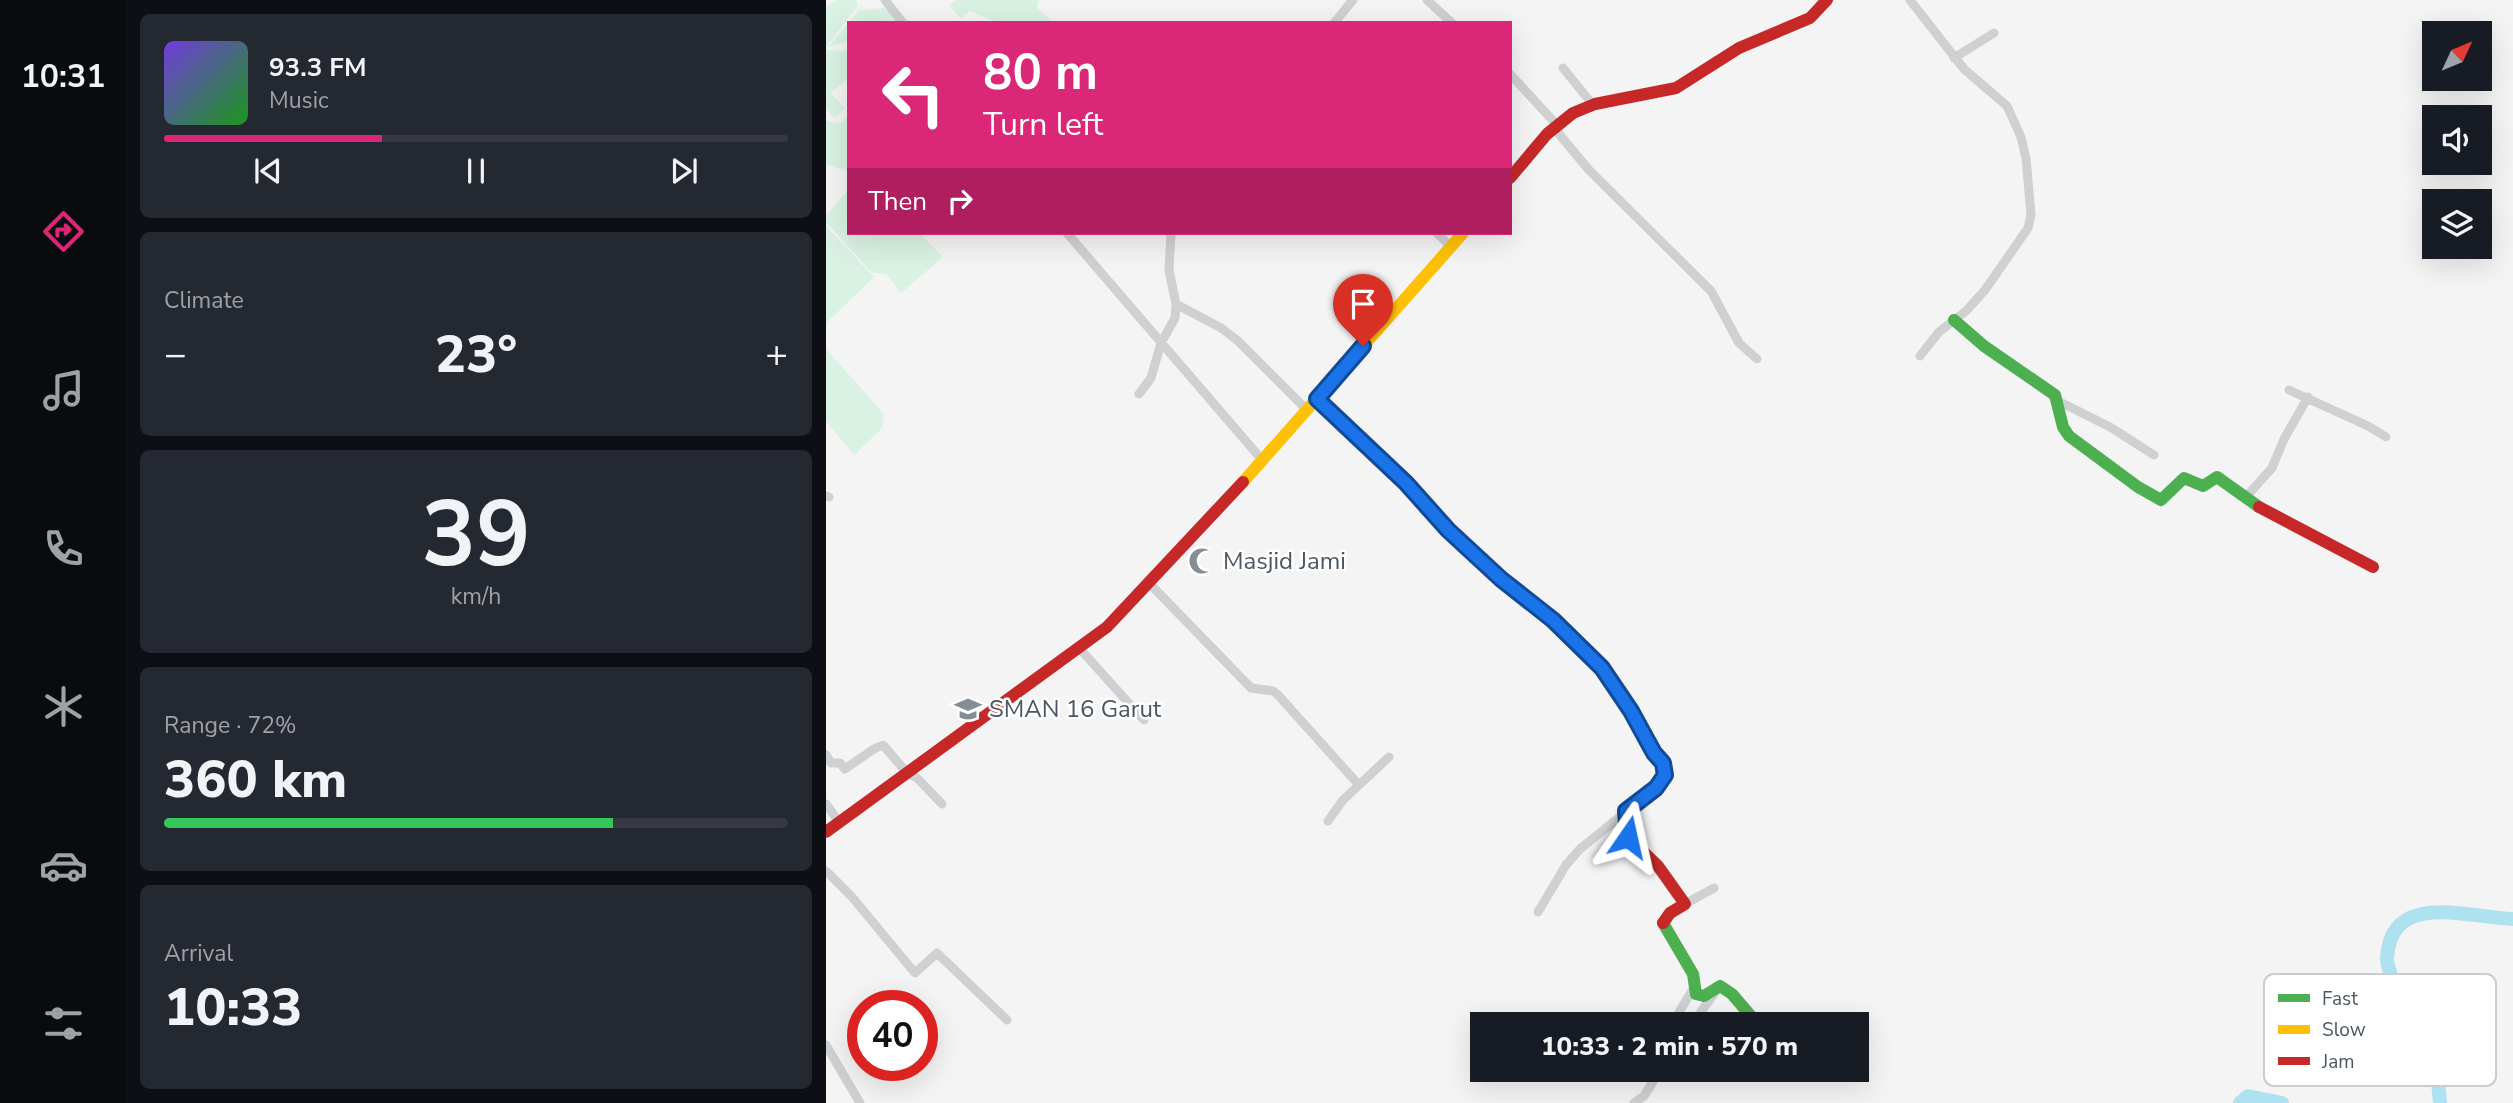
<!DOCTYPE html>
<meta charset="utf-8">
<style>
body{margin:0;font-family:"Nunito Sans",sans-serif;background:#242831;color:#f1f3f6;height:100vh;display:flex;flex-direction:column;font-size:26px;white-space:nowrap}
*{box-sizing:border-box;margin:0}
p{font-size:23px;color:#9ea1a6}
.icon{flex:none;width:38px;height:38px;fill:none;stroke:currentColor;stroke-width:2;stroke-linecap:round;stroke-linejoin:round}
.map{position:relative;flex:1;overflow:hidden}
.side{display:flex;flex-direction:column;gap:14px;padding:14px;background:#0d0f14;width:700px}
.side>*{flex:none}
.hud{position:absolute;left:21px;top:21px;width:665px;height:214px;border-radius:0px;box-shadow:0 7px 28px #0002;background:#db2777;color:#fff;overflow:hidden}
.needle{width:46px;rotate:46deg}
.fabs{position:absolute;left:1596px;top:21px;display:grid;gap:14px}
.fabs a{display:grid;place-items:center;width:70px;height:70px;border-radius:0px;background:#171b24;box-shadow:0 7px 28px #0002;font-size:35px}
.speed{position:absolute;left:21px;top:990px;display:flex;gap:14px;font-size:35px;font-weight:700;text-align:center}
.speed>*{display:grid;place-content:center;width:91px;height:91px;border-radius:50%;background:#171b24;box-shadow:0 7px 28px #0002;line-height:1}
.speed .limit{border:10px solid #d22;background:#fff;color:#111}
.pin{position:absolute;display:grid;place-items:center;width:60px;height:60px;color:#fff;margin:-72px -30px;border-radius:50% 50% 50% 0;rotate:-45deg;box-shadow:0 0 7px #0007}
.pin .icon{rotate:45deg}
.me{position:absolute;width:77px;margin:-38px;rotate:11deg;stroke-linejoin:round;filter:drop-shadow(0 0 5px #0008)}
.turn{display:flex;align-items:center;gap:24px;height:147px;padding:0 21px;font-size:32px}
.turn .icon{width:91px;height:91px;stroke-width:2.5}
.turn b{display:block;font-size:49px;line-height:60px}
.then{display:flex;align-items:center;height:66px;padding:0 21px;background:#0003;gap:14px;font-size:26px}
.big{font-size:52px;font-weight:800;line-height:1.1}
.side .card{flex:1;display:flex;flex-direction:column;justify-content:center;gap:10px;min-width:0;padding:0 24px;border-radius:10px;background:#242831}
.side .dial{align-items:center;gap:0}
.dial b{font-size:91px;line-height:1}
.song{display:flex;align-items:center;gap:21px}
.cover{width:84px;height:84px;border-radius:10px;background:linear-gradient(135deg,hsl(260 70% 55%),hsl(120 70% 35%))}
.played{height:7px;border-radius:4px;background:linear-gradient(90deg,#db2777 35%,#363941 35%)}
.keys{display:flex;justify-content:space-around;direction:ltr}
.heat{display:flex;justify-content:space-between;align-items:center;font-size:38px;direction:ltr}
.charge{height:10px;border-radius:5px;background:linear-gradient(90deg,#34c759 72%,#363941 0)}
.trip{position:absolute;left:644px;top:1012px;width:399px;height:70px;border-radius:0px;background:#171b24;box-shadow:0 7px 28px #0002;font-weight:800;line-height:70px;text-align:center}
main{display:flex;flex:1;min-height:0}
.tab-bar{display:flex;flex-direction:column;width:126px;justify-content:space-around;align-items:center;background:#090b0e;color:#9ea1a6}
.tab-bar .icon{width:49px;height:49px}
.tab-bar .on{color:#db2777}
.tab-bar b{font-size:32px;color:#f1f3f6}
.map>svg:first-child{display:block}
.green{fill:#d9f2e3}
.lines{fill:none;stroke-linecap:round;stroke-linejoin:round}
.river{stroke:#aee2f0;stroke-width:14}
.street{stroke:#ced0d2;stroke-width:9}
.fast{stroke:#4caf50;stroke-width:12}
.slow{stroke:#ffc107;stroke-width:12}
.jam{stroke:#c62828;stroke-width:12}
.route-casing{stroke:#114b97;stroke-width:18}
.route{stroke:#1a73e8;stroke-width:12}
.labels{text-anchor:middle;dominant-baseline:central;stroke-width:5;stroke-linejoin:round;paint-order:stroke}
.poi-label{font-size:24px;fill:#4a5661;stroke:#fff;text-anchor:start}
.key{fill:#fff;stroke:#c9ccd0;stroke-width:2}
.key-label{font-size:19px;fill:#4a5661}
</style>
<main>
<nav class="tab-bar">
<b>10:31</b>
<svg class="icon on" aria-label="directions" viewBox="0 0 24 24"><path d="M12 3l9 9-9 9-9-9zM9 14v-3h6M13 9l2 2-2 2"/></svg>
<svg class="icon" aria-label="music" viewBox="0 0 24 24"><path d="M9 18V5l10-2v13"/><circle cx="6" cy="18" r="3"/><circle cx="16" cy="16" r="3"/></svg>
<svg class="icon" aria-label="phone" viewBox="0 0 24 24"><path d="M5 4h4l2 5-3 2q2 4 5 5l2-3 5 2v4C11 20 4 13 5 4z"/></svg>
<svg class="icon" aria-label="climate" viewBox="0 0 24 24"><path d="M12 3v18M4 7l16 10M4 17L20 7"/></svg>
<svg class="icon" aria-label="car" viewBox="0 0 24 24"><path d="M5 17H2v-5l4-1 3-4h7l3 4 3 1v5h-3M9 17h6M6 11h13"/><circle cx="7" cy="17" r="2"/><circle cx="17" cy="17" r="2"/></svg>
<svg class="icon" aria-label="filters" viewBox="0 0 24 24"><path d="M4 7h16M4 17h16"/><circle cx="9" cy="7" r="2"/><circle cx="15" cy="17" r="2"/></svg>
</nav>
<section class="side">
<div class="card">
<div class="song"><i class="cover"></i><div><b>93.3 FM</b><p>Music</p></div></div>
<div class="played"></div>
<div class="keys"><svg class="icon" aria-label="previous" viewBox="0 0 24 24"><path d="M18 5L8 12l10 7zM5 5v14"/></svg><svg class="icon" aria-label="pause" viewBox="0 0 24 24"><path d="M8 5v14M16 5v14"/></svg><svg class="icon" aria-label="next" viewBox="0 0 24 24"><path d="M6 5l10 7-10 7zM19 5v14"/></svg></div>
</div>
<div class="card"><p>Climate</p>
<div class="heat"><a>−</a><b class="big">23°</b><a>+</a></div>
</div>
<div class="card dial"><b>39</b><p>km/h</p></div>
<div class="card"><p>Range · 72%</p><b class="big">360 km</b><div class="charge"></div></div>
<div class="card"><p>Arrival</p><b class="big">10:33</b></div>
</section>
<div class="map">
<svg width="1687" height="1103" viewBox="0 0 1687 1103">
<rect width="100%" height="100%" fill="#f4f4f4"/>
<path class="green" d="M12 0H29L32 5 0 47V6Z
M130 0H213L211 8 228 23H172L144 11 134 18 123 5Z
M61 8 72 23H23V41L2 47 33 10Z
M0 50 20 51 23 55V77L5 93 19 108 8 118 0 109Z
M23 116V176L19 170 0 165V120L12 124Z
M23 189V233H93L117 257 75 293 60 274 46 273 0 222V215Z
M0 226 48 277 0 323Z
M0 349 58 414 56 428 28 455 0 421Z"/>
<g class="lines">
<path class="river" d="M1414 1103 1422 1096 1456 1103
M1614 1103 1610 1060 1593 1035 1568 1014C1567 1001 1567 988 1565 976 1564 970 1561 965 1561 959 1564 889 1644 918 1687 919"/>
<path class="street" d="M59 0 77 23
M601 0 626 23
M1084 0 1138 69 1181 106 1195 137 1200 158 1205 215 1202 228 1159 290 1140 311 1113 332 1094 356
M508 23 527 0
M1128 58 1168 33
M737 68 767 105
M684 74 731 125
M728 128 763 170 885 291 913 343 931 359
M241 233 437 461
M611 233 625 247
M350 304 395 328 411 340 481 410
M1463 390 1542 426 1560 437
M313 394 325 378 335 343 349 318 350 304 343 270 345 233
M1232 401 1284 427 1328 455
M0 496 3 497
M1419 498 1446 468 1458 439 1482 397
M323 583 425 688 447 691 452 695 532 784
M254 649 318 720
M0 755 5 763H14L19 769 48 749 57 745 81 773 91 778 116 804
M0 804 13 822
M502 821 517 800 563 757
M0 871 26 897 89 973 111 953 181 1020
M859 904 888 888
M712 912 740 865 754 849 801 811
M846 1024 867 989
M866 1024 890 991
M0 1045 34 1103
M808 1103 818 1096 835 1069"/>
<path class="fast" d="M1128 320 1158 346 1229 395 1237 427 1243 436 1312 487 1335 500 1358 478 1377 486 1391 477 1433 507
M837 923 867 974 870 994 878 996 894 986 906 994 929 1021"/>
<path class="slow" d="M491 399 580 483 622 530 675 579 727 620 745 638
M417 482 637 233"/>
<path class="jam" d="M684 178 721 134 747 113 769 104 850 88 913 48 984 18 1001 0
M1433 507 1547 567
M745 638 776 668 840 769 830 788 801 811 802 837 832 866 859 904 844 913 837 923
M0 832 281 627 417 482"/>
</g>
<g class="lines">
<g class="route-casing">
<path id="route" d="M537 346 491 399 580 483 622 530 675 579 727 620 776 668 805 711 828 753 837 763 839 775 830 788 800 811 802 837"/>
</g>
<use href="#route" class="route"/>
</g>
<defs>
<g id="mosque-bare" transform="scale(2.1)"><path d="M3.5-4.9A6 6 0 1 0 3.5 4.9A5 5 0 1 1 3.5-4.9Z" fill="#868d94" stroke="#fff" stroke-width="2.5" paint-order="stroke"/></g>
<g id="school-bare" transform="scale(2.1)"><path d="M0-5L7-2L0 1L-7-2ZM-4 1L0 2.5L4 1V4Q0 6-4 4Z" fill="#868d94" stroke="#fff" stroke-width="2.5" paint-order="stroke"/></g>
</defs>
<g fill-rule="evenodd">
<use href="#mosque-bare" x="376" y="561"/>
<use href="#school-bare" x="142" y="709"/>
</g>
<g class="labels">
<g class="poi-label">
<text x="397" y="561">Masjid Jami</text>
<text x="163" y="709">SMAN 16 Garut</text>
</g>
</g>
<rect x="1438" y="974" width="232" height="112" rx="10" class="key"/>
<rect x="1452" y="994" width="32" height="8" fill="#4caf50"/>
<rect x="1452" y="1025" width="32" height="9" fill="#ffc107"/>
<rect x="1452" y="1057" width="32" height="8" fill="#c62828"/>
<g class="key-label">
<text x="1496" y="1005">Fast</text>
<text x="1496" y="1036">Slow</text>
<text x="1496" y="1068">Jam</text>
</g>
</svg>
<div class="fabs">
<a><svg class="needle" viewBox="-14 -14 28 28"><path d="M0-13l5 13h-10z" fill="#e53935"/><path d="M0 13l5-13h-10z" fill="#9ea1a6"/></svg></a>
<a><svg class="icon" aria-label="sound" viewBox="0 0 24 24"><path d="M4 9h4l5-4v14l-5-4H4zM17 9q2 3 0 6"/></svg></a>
<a><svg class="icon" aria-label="layers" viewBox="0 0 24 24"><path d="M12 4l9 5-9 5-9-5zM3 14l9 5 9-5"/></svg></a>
</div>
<div class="speed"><div class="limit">40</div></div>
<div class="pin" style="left:537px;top:346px;background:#d93025"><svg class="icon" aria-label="arrive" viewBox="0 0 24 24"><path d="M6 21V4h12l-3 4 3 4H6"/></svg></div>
<svg class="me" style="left:802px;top:837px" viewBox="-20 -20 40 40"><path d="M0-17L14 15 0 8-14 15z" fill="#1a73e8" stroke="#fff" stroke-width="4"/></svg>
<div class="trip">10:33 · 2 min · 570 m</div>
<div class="hud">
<div class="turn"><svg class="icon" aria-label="left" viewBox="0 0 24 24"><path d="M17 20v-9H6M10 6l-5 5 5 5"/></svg><div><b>80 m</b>Turn left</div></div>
<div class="then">Then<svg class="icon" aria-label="right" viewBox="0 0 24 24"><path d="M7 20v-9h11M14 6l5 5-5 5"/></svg></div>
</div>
</div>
</main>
